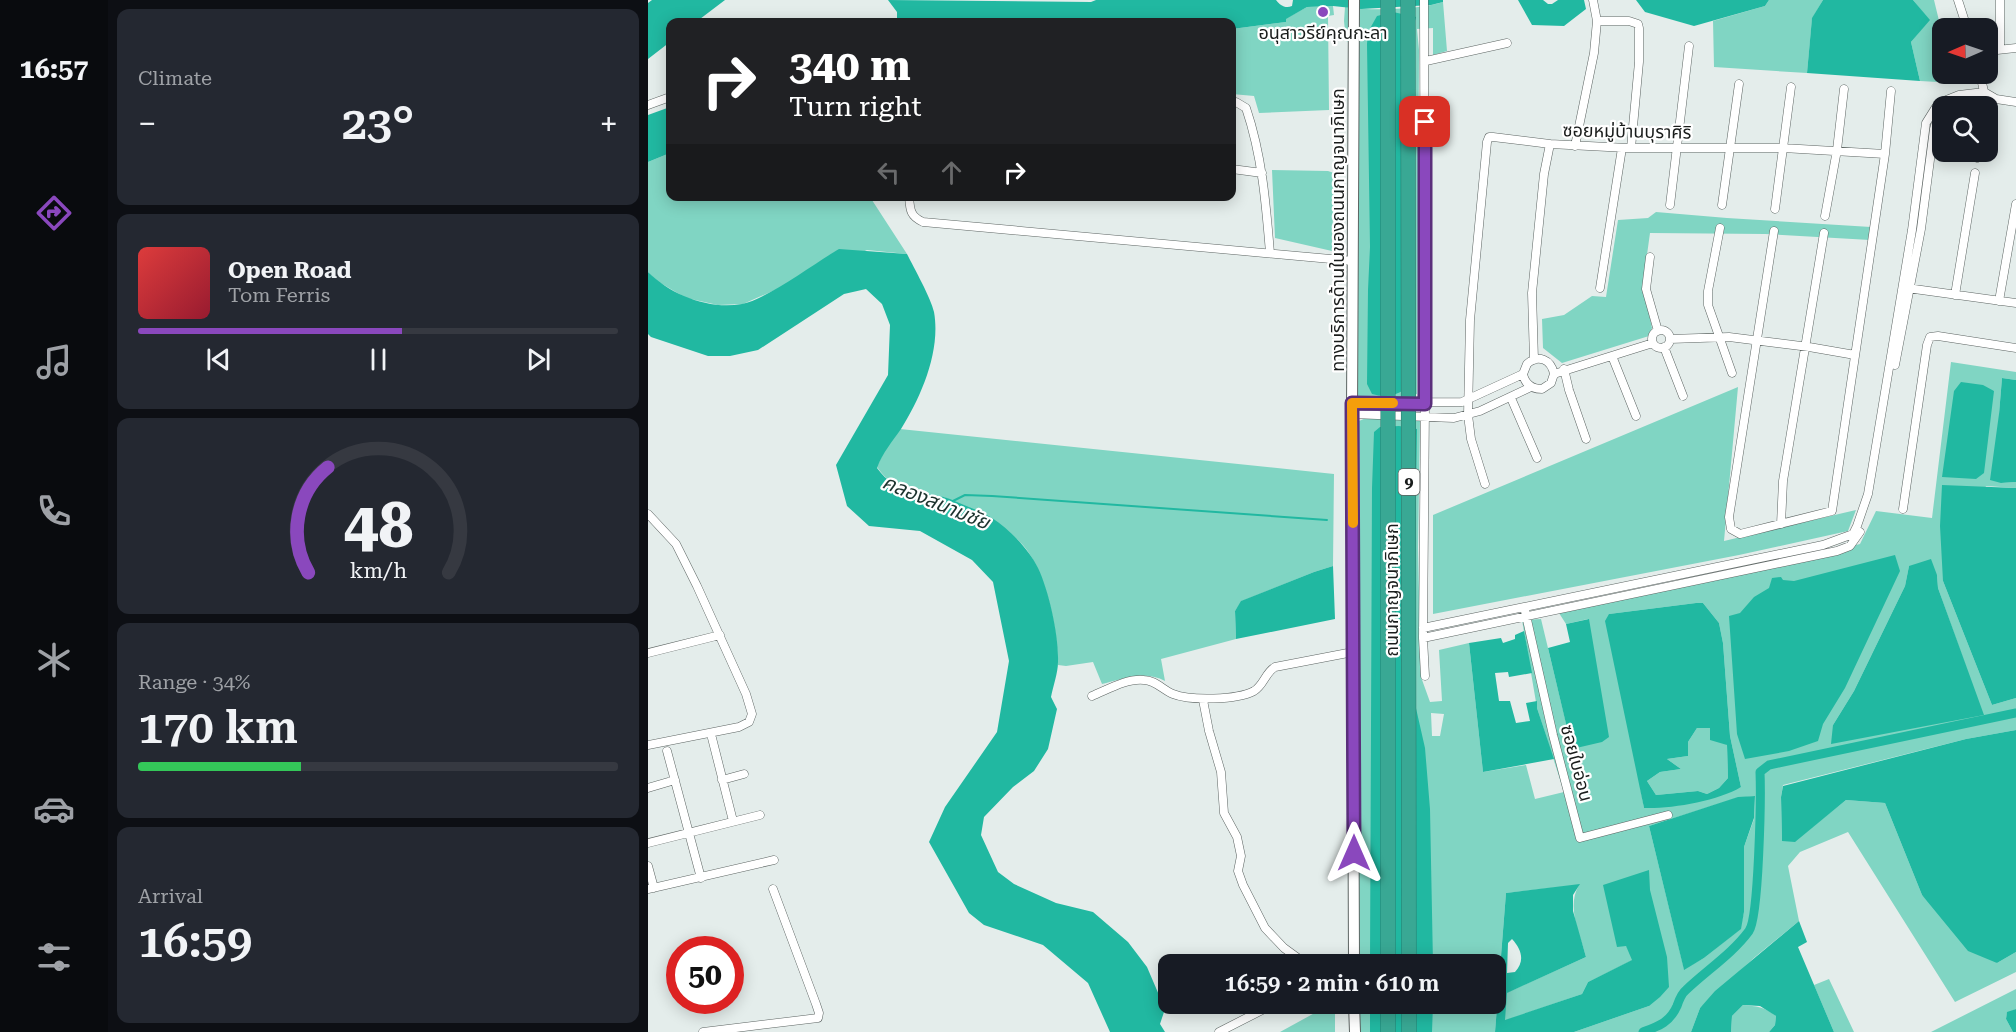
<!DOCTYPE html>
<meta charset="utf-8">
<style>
body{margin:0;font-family:"Roboto Serif","Noto Sans Thai",serif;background:#242831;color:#f1f3f6;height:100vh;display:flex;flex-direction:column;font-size:22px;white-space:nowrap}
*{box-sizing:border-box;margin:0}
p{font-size:20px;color:#9ea1a6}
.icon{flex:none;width:33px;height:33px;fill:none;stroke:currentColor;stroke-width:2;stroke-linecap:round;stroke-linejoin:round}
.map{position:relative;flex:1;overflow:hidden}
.details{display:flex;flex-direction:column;gap:9px;padding:9px;background:#0d0f14;width:540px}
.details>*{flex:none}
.banner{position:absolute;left:18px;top:18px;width:570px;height:183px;border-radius:12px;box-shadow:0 3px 15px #0003;background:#202124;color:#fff;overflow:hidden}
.needle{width:39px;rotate:268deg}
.fabs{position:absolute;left:1284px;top:18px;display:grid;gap:12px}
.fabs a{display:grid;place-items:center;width:66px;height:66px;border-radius:12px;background:#171b24;box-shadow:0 3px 15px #0003;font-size:30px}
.speed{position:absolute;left:18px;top:936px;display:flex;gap:12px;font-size:30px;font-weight:700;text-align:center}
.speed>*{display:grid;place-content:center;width:78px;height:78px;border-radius:50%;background:#171b24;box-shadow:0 3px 15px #0003;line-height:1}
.speed .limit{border:9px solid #d22;background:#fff;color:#111}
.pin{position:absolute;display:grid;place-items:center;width:51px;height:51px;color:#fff;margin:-26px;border-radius:12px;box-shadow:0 3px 9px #0006}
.me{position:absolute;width:66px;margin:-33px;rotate:0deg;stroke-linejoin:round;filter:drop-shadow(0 0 4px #0008)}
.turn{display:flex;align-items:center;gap:21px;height:126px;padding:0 24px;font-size:27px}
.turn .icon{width:78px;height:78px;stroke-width:2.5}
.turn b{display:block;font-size:42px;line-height:51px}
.lanes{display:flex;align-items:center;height:57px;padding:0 24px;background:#0003;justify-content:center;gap:30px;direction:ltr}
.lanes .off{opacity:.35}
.big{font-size:45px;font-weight:600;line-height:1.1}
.details .tile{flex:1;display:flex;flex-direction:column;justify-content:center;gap:9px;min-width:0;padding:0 21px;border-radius:12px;background:#242831}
.details .dial{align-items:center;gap:0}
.dial svg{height:156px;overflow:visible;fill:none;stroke:#363941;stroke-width:7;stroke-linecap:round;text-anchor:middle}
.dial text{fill:#f1f3f6;stroke:none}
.song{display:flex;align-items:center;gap:18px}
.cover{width:72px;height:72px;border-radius:9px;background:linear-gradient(135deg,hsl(0 70% 55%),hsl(350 70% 35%))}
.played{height:6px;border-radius:3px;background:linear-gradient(90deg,#8a48bd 55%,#363941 55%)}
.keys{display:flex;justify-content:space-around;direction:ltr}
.heat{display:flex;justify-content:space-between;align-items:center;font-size:33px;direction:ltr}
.charge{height:9px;border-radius:4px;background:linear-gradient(90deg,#34c759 34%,#363941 0)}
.trip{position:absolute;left:510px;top:954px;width:348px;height:60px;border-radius:12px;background:#171b24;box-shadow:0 3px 15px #0003;font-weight:600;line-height:60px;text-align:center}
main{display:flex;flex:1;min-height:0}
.tabs{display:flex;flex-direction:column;width:108px;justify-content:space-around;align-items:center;background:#090b0e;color:#9ea1a6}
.tabs .icon{width:42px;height:42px}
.tabs .selected{color:#8a48bd}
.tabs b{font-size:27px;color:#f1f3f6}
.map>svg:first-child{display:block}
.green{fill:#80d5c3;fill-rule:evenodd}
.water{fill:#21b8a1;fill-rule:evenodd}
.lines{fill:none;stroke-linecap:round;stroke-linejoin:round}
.stream{stroke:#21b8a1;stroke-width:2}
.canal{stroke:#21b8a1;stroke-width:9}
.minor-casing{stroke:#5d6563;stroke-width:9}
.secondary-casing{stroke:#5d6563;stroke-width:12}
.motorway-casing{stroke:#2e776a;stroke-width:15}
.minor{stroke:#fff;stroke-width:8}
.secondary{stroke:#fff;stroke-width:10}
.motorway{stroke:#39a894;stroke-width:14}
.motorway-bridge-casing{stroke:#2e776a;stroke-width:15;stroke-linecap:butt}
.motorway-bridge{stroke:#39a894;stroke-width:14}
.route-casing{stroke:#5a2f7b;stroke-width:15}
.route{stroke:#8a48bd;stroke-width:10}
.slow{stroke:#f59e0b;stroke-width:10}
.poi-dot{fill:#8a48bd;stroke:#fff;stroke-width:2}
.labels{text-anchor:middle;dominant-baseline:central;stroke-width:4.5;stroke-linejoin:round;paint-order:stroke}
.shield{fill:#fff;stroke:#5e605f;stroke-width:1.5}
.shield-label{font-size:16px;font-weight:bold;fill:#191c1b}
.poi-label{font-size:18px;fill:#191c1b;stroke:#fff}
.street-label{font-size:18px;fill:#191c1b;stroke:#fff}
.water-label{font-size:20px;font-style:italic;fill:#1c332e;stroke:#fff}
</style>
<main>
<nav class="tabs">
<b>16:57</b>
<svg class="icon selected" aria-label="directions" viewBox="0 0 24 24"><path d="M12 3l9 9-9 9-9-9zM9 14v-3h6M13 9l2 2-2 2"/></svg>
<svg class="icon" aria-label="music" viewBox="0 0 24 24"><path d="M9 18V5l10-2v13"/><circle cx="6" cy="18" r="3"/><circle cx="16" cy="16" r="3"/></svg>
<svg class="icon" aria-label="phone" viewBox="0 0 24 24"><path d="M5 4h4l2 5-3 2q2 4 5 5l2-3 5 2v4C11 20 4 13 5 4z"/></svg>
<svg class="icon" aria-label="climate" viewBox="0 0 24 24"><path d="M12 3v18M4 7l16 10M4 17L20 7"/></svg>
<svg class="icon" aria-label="car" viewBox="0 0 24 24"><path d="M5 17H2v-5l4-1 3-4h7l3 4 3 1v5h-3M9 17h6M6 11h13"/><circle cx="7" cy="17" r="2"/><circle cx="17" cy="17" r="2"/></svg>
<svg class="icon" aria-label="filters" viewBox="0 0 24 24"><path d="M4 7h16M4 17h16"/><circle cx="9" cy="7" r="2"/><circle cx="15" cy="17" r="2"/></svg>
</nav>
<section class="details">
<div class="tile"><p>Climate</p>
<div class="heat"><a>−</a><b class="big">23°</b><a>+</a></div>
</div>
<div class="tile">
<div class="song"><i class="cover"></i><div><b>Open Road</b><p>Tom Ferris</p></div></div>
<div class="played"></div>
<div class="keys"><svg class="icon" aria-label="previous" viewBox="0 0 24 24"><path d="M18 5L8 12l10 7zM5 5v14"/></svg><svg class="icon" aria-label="pause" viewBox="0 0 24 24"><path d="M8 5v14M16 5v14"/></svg><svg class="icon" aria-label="next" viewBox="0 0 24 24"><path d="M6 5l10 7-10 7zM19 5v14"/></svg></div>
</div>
<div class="tile dial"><svg viewBox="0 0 100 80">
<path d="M14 69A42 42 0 1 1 86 69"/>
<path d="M14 69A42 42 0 0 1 24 15" stroke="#8a48bd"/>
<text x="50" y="56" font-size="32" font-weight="700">48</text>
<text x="50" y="72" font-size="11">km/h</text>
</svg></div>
<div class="tile"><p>Range · 34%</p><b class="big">170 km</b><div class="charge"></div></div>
<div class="tile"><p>Arrival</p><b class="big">16:59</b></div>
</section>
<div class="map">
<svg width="1368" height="1032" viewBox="0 0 1368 1032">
<rect width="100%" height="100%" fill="#e4edeb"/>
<path class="green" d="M1121 0H1175L1164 19 1159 73 1066 67 1065 21 1117 6Z
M1265 0H1286L1294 33V74H1305L1308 83 1272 81 1263 42 1281 20Z
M795 2 799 51 785 55V28L769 29 771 50 769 394C750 398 729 402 710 397V46L698 41 696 21 697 7C724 11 770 10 795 2Z
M685 6 686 15 680 16 681 110 611 113 606 96 584 94V29L638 22 637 19 659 7Z
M22 153V196L222 197 259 254 219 250 95 304 70 305 38 298 9 281 0 272V162Z
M624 170 680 171 686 173 684 251 627 238Z
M1008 212 1079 218 1223 227 1222 240 1117 234 1002 233 995 284 1004 328 1001 336 914 363 895 348 894 319 916 315 944 296 958 297 970 220 1000 218Z
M1303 362 1368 372V380L1354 378 1351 414 1353 483 1368 482V488L1338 486 1295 581 1344 705 1368 698V730L1318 739 1135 785 1133 797 1134 841H1147L1198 800 1237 803 1274 895 1349 963 1368 952V972L1307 1002 1200 832 1152 852 1140 866 1151 921 1107 957 1052 1008 1043 1032H926L1001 1006V871L969 946 978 945 985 960 940 982 934 994 856 1021 858 993 938 957C932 934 918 907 931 885L858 893 847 1032H711V1004H848V964H710L711 421 718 418 772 421 770 548 773 677 782 702 794 701 791 650 821 643 835 772 878 765 887 799 916 792 889 708 874 620 893 619 924 748 940 619 918 624 911 613 1084 577 1212 544 1228 511 1284 518ZM1261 566 1289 575 1290 588 1335 715 1185 725 1206 691 1257 586ZM1048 603H1055L1071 623 1075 643 1082 736 1093 787 996 808 961 614ZM783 713 796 714 792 736H784ZM1107 796 1106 819 1096 847V912L1092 929 1056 958 1036 969 1001 826 1089 798Z
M1090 387 1076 541 1208 510 1200 531 1091 555 785 614V515Z
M252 429 686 474 685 566 666 572 594 601 587 611 588 639 513 659 517 681C497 670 475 679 454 684L445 662 418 666 410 665C410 629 397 564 370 540 359 530 342 524 330 516 320 510 309 502 298 498 270 488 248 495 229 467L237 449Z
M1049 728H1063L1079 745 1080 778 1071 788 1059 794 1050 791 1008 795 999 781 1012 772 1033 769 1019 759 1040 756V742Z
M1181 979 1206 1032H1186L1166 985Z
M1368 989V1009L1359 1013 1358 1019 1365 1032H1283Z
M683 1004H687V1032H632Z
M1095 1005C1108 1006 1117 1007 1128 1016L1127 1025 1121 1032H1083L1084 1016Z"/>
<path class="water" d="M4 0H77L48 22H22V42L0 59V3Z
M240 0 443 2 448 0H628C632 5 637 9 644 6L645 0H795V2L783 5 713 9 685 6 659 7 638 19V22L584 29V22H249V12Z
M870 0H895L900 4H904L910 0H936L938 9 916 26 884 25Z
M988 0H1121L1117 6 1046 26 997 12Z
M1175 0H1265L1282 20 1263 42 1272 81 1159 73 1164 18Z
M745 12 768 17 764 32 767 257 766 383C752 394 741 399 724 394L719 384 720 290 722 247 719 44 720 32 729 16Z
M22 107V153L0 162V115Z
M191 249 259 254C266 268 283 298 286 312 293 351 273 397 253 429 244 442 235 452 229 468 249 496 273 488 302 499 315 505 331 510 344 518 361 529 381 549 390 568 401 591 411 636 410 662 410 673 405 686 403 697L409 709 400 749 386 771 365 787 336 817 333 835 350 872 366 884 408 903 445 912 480 942 499 967 517 1009 512 1024 517 1032H462L440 983 395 945 336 925 321 913 281 842 297 807 349 732 361 661 345 582 324 560 272 531 221 526 199 506 188 465 240 375 242 325 234 304 218 289 196 294 110 350 82 356H60L3 337 0 334V272C23 295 61 310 94 304 119 299 167 263 191 249Z
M1354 378 1368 380V482L1353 483 1342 480 1351 414Z
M1313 382 1335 385 1346 391 1336 473 1328 479 1294 477 1306 391Z
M751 426 769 429 765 695 777 748 782 809 785 964H722L724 488 726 432 732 427Z
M1294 485 1368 488V698L1344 705 1295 581 1292 526Z
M1247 555 1252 571 1197 688 1175 724 1170 741 1141 751 1097 759 1089 734 1081 616 1092 613 1106 597 1121 588 1124 578 1133 577 1135 580 1146 581Z
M1283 559 1289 575 1290 588 1336 715 1183 744 1185 725 1206 691 1257 586 1261 566Z
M685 566 687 619 588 639 587 611 593 601 666 572Z
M1048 603H1055L1071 623 1075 643 1082 736 1093 787C1070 801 1023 809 996 808L957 621 961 614ZM1049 728H1062V740L1079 745 1080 778 1071 788 1059 794 1050 791 1008 795 999 781 1012 772 1033 769 1019 759 1040 756V742Z
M941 619 961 737 954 742 924 749 900 648 922 642 918 624Z
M876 631 884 673 861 677 860 672 847 673 851 701H862L868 723 882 721 878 703 889 701V708L906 759 835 772 821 643 853 638 855 643 867 639V635Z
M1368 730V952L1349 963 1320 951 1274 895 1237 803 1198 800 1147 842 1134 841 1133 797 1135 786 1318 739Z
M1107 796 1106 818 1096 847V912L1093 929 1056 958 1036 970 1001 826 1090 797Z
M1001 870 1002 890 1019 957 1021 987 1012 997 1001 1006 926 1032H847L858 893 932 884 925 895V911L938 957 859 993 857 1020 934 994 940 982 984 960 978 946 969 947 955 885ZM864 939C874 950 877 961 867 972L859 973 860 943Z
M1151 921 1159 942 1150 947 1186 1032H1121L1127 1025 1128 1016 1112 1006 1095 1005 1084 1016 1083 1032H1043L1052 1008 1067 991Z
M722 1004H785L784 1032H722Z
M1368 1009V1032H1365L1358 1019 1359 1012Z"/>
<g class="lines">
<path class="stream" d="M303 502 317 495 344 496 679 520"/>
<path class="canal" d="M995 1032C1011 1026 1022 1022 1029 1006 1031 1000 1033 994 1038 990 1059 970 1084 954 1101 931 1111 917 1113 796 1112 772L1121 765 1368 713"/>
<g class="minor-casing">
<path id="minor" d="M776 0 777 404 775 638 777 676
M1310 0 1319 28
M949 21H981L990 24 991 28V62L983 148
M1352 49V0
M1340 51 1368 48
M778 61 859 43
M1332 74 1337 96
M584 102H588L598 108C614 155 618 204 622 253
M0 105 22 97
M1302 106 1348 99
M927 146 946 53 949 21 945 0
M1329 158 1330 152
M584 169 614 173
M261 196C262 210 262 216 275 222L705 261
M1022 205 1041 46
M1074 205 1091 84
M1127 209 1143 87
M1177 216 1189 150 1196 89
M1072 228 1060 291V305L1084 373
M1126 231 1081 517 1083 529 1092 534 1184 511 1237 154 1243 91
M1002 257 998 289 1010 331
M952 288 974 148
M1259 288 1368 303
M1307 295 1327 173
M1351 301 1368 204
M1004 339a9 9 0 1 1 18 0a9 9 0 1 1-18 0Z
M1022 339 1081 337 1161 347 1207 355
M1016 347 1035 396
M964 356 988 416
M886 360 884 293 896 174 902 144 979 148H1135L1237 154
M1247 365 1273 229 1286 129 1289 119 1294 111
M916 369 921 390 938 439
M906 374 1005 343
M863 398 889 458
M704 403 814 402 875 374 879 364C890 354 903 359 906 374L903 383 894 389C883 389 877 384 875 374
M704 414 806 418 832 411 883 387
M837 484 823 439 820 415 822 320 839 142 841 137H845L902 144
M1255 509 1279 345 1282 337 1290 336 1368 348
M0 514 28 544 49 586 98 694 104 714 101 722 91 727 0 745
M1133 524 1135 481 1176 233
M877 611 905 735 932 838 1020 815
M775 628 1175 545 1205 534 1209 526 1220 494 1264 230 1278 123 1288 107 1296 101 1311 95 1336 92 1348 99 1368 102
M775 638 1189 551 1202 546 1212 532
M0 653 72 635
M444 696C459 690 479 678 496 680 507 680 515 690 525 694 543 701 589 700 606 691 616 685 617 673 627 667L705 652
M555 700 561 731 573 772 576 813 589 837 593 856 590 871 595 885 617 928 636 948 658 964
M64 738 85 821
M19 751 53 878
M74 780 96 774
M0 788 27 780
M0 843 112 815
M0 866 6 888
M0 889 126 860
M55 1032 170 1018 171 1013 168 1004 125 889
M571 1032 626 1004"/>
</g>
<g class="secondary-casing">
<path id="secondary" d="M706 0 704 414 706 964
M706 1004 707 1032"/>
</g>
<g class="motorway-casing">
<path id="motorway" d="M740 1004V1032
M761 1004V1032"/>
</g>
<use href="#minor" class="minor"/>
<use href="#secondary" class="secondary"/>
<use href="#motorway" class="motorway"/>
<g class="motorway-bridge-casing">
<path id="motorway-bridge" d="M740 0V964
M760 0 761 964"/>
</g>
<use href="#motorway-bridge" class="motorway-bridge"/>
</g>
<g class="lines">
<g class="route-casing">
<path id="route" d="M706 853 704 403 777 404V122"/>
</g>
<use href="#route" class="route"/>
<path class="slow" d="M705 523 704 403H745"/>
</g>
<circle class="poi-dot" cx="675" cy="12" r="6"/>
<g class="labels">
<rect class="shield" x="750.5" y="469" width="21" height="26" rx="4.5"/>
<g class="shield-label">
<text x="761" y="482">9</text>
</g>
<g class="poi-label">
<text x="675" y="32">อนุสาวรีย์คุณกะลา</text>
</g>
<g class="street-label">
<text transform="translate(979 131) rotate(1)">ซอยหมู่บ้านบุราศิริ</text>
<text transform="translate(689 230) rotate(-90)">ทางบริการด้านในของถนนกาญจนาภิเษก</text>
<text transform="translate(743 590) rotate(-90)">ถนนกาญจนาภิเษก</text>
<text transform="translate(929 763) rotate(75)">ซอยใบอ่อน</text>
</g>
<g class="water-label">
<text transform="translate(288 502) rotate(22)">คลองสนามชัย</text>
</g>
</g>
</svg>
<div class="fabs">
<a><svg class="needle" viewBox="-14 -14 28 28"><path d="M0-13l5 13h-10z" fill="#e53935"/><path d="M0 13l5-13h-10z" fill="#9ea1a6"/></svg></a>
<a><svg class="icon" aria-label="search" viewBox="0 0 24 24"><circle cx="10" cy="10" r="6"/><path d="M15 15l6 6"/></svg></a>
</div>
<div class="speed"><div class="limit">50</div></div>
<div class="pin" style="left:777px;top:122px;background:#d93025"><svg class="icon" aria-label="arrive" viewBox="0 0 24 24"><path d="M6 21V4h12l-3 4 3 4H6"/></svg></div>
<svg class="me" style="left:706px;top:853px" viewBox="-20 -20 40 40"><path d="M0-17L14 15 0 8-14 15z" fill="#8a48bd" stroke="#fff" stroke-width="4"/></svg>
<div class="trip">16:59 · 2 min · 610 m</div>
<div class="banner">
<div class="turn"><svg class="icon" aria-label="right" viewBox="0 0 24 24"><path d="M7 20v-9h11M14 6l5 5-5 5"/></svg><div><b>340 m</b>Turn right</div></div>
<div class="lanes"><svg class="icon off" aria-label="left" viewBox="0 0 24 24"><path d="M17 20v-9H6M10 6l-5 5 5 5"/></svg><svg class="icon off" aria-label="ahead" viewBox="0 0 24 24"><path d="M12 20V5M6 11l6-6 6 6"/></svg><svg class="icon" aria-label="right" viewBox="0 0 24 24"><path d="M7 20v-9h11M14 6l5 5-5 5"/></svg></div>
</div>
</div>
</main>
